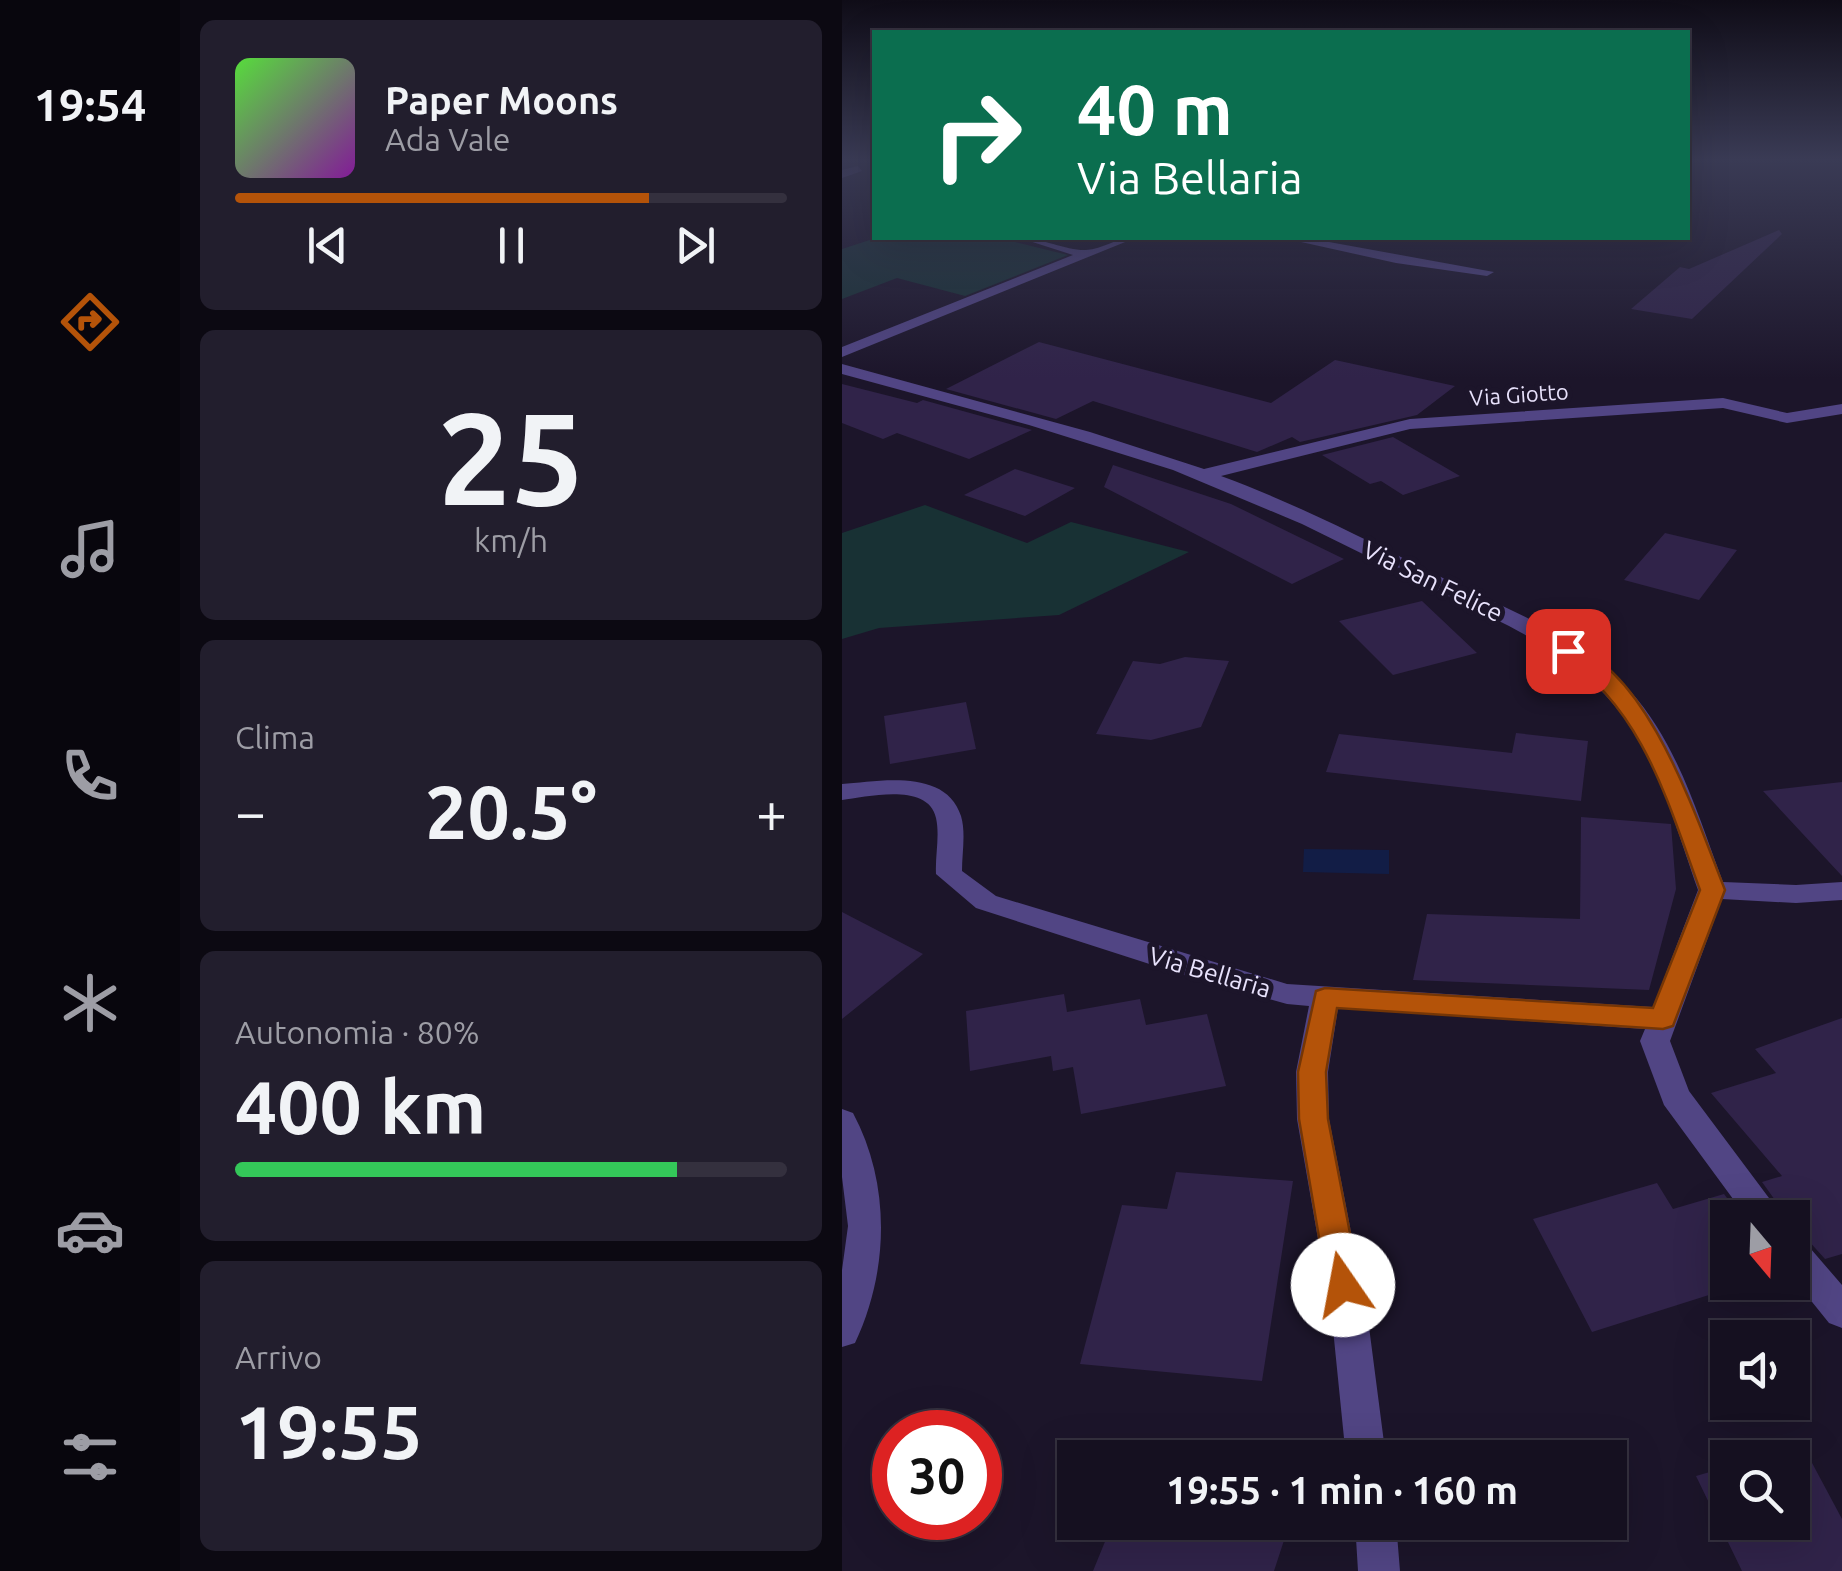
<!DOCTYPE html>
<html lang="it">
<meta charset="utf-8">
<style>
body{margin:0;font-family:Ubuntu,sans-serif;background:#221e2d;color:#f1f3f6;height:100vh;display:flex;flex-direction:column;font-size:38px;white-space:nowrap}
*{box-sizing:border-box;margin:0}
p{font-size:32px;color:#9d9da5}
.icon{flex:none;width:55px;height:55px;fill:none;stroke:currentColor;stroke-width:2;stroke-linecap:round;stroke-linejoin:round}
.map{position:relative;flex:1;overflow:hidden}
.details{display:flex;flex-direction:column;gap:20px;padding:20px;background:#0c0912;width:662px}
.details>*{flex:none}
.top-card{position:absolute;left:30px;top:30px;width:818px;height:210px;border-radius:0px;box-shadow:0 10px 40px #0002,0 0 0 2px #34303e;background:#0b6e4f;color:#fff;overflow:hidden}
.needle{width:65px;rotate:161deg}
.controls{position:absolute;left:868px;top:1200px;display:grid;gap:20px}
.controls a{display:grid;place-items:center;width:100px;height:100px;border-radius:0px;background:#151020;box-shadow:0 10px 40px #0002,0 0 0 2px #34303e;font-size:50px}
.speed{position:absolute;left:30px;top:1410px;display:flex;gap:20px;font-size:50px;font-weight:700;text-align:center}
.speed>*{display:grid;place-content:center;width:130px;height:130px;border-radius:50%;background:#151020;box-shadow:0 10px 40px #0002,0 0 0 2px #34303e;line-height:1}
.speed .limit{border:15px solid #d22;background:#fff;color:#111}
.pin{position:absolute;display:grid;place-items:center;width:85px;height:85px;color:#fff;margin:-42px;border-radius:20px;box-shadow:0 5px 15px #0006}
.me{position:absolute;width:110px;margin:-55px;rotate:348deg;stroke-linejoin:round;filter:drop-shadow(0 0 8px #0008)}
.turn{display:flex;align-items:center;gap:35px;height:210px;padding:0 40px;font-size:45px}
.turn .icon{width:130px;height:130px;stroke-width:2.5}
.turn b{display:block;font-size:70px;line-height:85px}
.big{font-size:75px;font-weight:600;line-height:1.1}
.details .widget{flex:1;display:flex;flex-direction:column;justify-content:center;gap:15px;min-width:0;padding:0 35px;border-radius:15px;background:#221e2d}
.details .dial{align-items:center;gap:0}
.dial b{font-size:130px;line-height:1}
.song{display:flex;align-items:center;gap:30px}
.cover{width:120px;height:120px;border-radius:15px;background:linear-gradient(135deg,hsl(110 70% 55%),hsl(290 70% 35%))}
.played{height:10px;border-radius:5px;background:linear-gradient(90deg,#b45309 75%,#34303e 75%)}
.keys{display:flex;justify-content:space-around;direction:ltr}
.heat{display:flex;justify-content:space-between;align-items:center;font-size:55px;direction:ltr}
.charge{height:15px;border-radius:8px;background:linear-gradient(90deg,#34c759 80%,#34303e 0)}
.trip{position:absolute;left:215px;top:1440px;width:570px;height:100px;border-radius:0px;background:#151020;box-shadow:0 10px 40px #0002,0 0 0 2px #34303e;font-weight:600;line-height:100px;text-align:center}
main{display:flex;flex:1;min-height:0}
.tabs{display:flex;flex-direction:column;width:180px;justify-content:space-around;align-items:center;background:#08060d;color:#9d9da5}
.tabs .icon{width:70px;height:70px}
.tabs .active{color:#b45309}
.tabs b{font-size:45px;color:#f1f3f6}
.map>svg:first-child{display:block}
.green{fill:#183134}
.water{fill:#121d46}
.building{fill:#302349}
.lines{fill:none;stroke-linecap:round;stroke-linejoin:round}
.minor{fill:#514584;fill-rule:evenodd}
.route{fill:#b45309;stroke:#753606;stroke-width:2.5}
.labels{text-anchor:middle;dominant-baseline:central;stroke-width:10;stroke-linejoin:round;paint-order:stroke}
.far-street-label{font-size:22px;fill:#e8e2fc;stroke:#1c152a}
.street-label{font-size:25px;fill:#e8e2fc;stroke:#1c152a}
</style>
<main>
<nav class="tabs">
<b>19:54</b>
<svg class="icon active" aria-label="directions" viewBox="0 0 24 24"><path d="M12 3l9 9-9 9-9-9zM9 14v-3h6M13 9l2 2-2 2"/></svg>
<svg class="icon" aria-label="music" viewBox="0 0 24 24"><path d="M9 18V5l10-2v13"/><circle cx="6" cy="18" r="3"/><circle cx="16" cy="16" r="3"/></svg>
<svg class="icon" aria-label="phone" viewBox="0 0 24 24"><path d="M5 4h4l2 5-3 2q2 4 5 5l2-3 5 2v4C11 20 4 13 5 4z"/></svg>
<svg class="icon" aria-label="climate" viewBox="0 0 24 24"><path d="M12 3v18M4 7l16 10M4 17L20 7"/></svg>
<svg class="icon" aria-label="car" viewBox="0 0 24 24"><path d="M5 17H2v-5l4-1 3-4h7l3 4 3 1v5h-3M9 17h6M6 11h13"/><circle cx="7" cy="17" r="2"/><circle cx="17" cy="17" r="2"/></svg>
<svg class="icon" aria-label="filters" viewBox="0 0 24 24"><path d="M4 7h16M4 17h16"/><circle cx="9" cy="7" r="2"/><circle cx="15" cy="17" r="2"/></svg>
</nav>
<section class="details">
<div class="widget">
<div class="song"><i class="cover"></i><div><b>Paper Moons</b><p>Ada Vale</p></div></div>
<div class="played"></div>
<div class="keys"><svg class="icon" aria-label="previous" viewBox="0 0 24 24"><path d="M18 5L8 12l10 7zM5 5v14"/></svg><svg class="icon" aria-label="pause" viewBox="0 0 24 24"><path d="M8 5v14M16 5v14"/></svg><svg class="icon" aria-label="next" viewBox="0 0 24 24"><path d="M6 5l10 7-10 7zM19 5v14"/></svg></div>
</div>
<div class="widget dial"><b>25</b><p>km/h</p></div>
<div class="widget"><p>Clima</p>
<div class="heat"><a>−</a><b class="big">20.5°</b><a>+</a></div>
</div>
<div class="widget"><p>Autonomia · 80%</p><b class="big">400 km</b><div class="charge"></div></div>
<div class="widget"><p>Arrivo</p><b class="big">19:55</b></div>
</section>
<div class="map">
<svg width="1000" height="1571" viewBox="0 0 1000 1571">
<rect width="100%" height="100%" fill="#1c152a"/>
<path class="green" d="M34 238H176L169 241 226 255 123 296 55 278 0 299V249Z
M83 505 185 543 229 522 347 552 217 615 37 628 0 639V533Z"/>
<path class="water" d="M462 849 547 850V874L461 872Z"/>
<path class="building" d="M937 230 940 234 850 319 789 309 838 267 847 269Z
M197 342 429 403 493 360 613 386 575 415 458 442 450 437 415 452 251 401 214 419 104 389Z
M0 384 75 403 81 400 190 430 127 459 55 433 41 439 0 423Z
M551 437 618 476 561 495 539 481 528 484 480 455Z
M271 465 389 504 502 559 450 584 262 487Z
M173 469 233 488 183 516 122 495Z
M823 533 895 550 857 600 782 580Z
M580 601 635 653 551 675 497 621Z
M343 657 387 661 359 727 309 740 254 734 291 661 318 664Z
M124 702 134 749 48 764 42 716Z
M674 733 746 741 739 801 484 772 497 734 670 753Z
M1000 782V876L921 791Z
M739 817 829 824 834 889 807 990 571 980 585 914 738 919Z
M0 912 81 954 0 1019Z
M222 994 225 1012 298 999 304 1025 365 1014 384 1086 239 1114 231 1067 211 1071 209 1056 128 1071 124 1011Z
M1000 1018V1254L983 1259 965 1239 950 1232V1218H946L920 1182 940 1176 869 1093 934 1073 913 1049Z
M334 1172 451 1181 420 1381 238 1364 280 1205 325 1209Z
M815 1183 831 1209 882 1194 900 1218H885V1282H908L750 1332 691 1219Z
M961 1446 1000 1519V1571H900L854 1476 885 1467V1522H950V1458H920Z
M271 1522H448L432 1571H251Z"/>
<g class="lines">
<path class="minor" d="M16 166 20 171 0 178V170Z
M178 238C200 238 226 251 244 250 262 249 274 237 293 238L0 357V347L231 255Z
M441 238H465L652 272 645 276 554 263Z
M0 364 248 432 362 469 568 419 881 398 945 413 1000 404V414L945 423 881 408 568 429 379 476C458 505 532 544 607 581 671 612 740 637 788 691 836 744 856 816 881 882L954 885 1000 882V900L954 903 880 899 828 1041 847 1091 942 1218H905L822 1105 798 1041 803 1029 496 1008 486 1072 487 1119 526 1319 544 1458H504L490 1319 455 1119 454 1072 467 1006 445 1004 354 979 134 908 94 874C93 856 98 836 94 818 86 782 25 797 0 800V784C37 781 104 768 119 816 124 833 120 853 120 871L154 896 445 984 811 1007 856 890C811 759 798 695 667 626L460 524 331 470 187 425 0 374Z
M0 1109 11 1113C49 1184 47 1271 13 1343L0 1347V1270L6 1226 0 1177Z
M950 1236 962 1241 1000 1285V1328L987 1323 950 1277Z
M513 1522H554L558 1571H516Z"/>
</g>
<linearGradient id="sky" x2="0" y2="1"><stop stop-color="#0f0c17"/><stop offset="0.42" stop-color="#3a3b55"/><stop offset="1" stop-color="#3a3b55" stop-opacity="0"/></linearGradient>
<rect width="1000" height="379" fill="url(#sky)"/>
<path class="route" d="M726 645C806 667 855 820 883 890L831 1026 821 1029 495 1008 484 1072 486 1119 518 1285 513 1295 501 1299 490 1295 485 1285 457 1119 456 1072 474 991 483 988 811 1008 858 890C826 803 801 708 719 655V647Z"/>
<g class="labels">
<g class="far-street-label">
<text transform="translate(677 394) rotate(-4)">Via Giotto</text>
</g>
<g class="street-label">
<text transform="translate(591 581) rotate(26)">Via San Felice</text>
<text transform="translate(368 972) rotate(16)">Via Bellaria</text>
</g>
</g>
</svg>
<div class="controls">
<a><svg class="needle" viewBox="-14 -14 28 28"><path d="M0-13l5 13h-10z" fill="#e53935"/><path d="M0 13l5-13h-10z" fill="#9d9da5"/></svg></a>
<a><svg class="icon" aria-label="sound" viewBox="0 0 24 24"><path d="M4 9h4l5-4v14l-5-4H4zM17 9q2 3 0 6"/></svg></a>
<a><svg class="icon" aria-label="search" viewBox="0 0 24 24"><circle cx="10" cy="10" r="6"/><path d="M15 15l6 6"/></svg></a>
</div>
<div class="speed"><div class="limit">30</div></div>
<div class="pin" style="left:726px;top:651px;background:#d93025"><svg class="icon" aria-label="arrive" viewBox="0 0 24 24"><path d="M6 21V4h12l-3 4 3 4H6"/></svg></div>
<svg class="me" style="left:501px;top:1285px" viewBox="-20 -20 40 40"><circle r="19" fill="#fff"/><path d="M0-13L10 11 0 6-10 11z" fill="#b45309"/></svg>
<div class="trip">19:55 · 1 min · 160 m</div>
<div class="top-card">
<div class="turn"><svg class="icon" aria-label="right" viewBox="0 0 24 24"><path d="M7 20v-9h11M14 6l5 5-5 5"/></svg><div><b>40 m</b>Via Bellaria</div></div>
</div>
</div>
</main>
